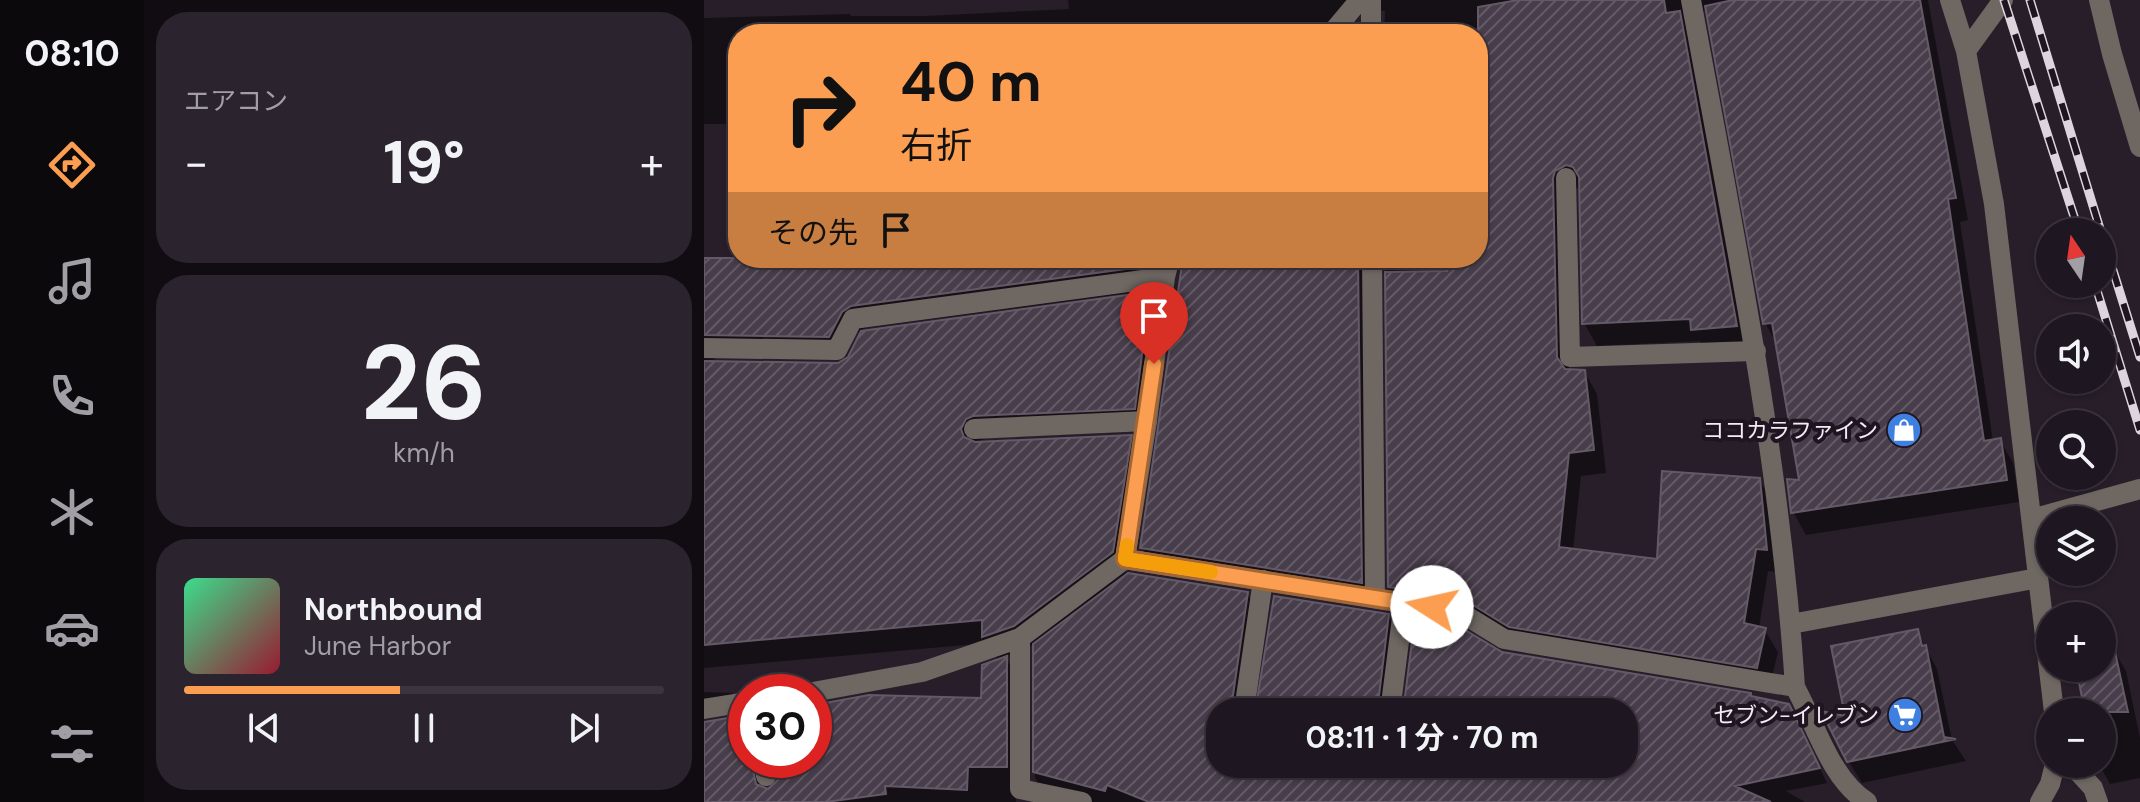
<!DOCTYPE html>
<html lang="ja">
<meta charset="utf-8">
<style>
body{margin:0;font-family:"DM Sans","Noto Sans JP",sans-serif;background:#2b232d;color:#f1f3f6;height:100vh;display:flex;flex-direction:column;font-size:30px;white-space:nowrap}
*{box-sizing:border-box;margin:0}
p{font-size:26px;color:#a19fa5}
.icon{flex:none;width:44px;height:44px;fill:none;stroke:currentColor;stroke-width:2;stroke-linecap:round;stroke-linejoin:round}
.map{position:relative;flex:1;overflow:hidden}
.side{display:flex;flex-direction:column;gap:12px;padding:12px;background:#100c12;width:560px}
.side>*{flex:none}
.top-card{position:absolute;left:24px;top:24px;width:760px;height:244px;border-radius:32px;box-shadow:0 2px 6px #0004,0 0 0 2px #3c353e;background:#fb9e51;color:#111;overflow:hidden}
.needle{width:52px;rotate:347deg}
.controls{position:absolute;left:1332px;top:218px;display:grid;gap:16px}
.controls a{display:grid;place-items:center;width:80px;height:80px;border-radius:50%;background:#1e1620;box-shadow:0 2px 6px #0004,0 0 0 2px #3c353e;font-size:40px}
.speed{position:absolute;left:24px;top:674px;display:flex;gap:16px;font-size:40px;font-weight:700;text-align:center}
.speed>*{display:grid;place-content:center;width:104px;height:104px;border-radius:50%;background:#1e1620;box-shadow:0 2px 6px #0004,0 0 0 2px #3c353e;line-height:1}
.speed .limit{border:12px solid #d22;background:#fff;color:#111}
.pin{position:absolute;display:grid;place-items:center;width:68px;height:68px;color:#fff;margin:-82px -34px;border-radius:50% 50% 50% 0;rotate:-45deg;box-shadow:0 0 8px #0007}
.pin .icon{rotate:45deg}
.me{position:absolute;width:88px;margin:-44px;rotate:280deg;stroke-linejoin:round;filter:drop-shadow(0 0 6px #0008)}
.turn{display:flex;align-items:center;gap:28px;height:168px;padding:0 40px;font-size:36px}
.turn .icon{width:104px;height:104px;stroke-width:2.5}
.turn b{display:block;font-size:56px;line-height:68px}
.then{display:flex;align-items:center;height:76px;padding:0 40px;background:#0003;gap:16px;font-size:30px}
.big{font-size:60px;font-weight:700;line-height:1.1}
.side .tile{flex:1;display:flex;flex-direction:column;justify-content:center;gap:12px;min-width:0;padding:0 28px;border-radius:32px;background:#2b232d}
.side .dial{align-items:center;gap:0}
.dial b{font-size:104px;line-height:1}
.song{display:flex;align-items:center;gap:24px}
.cover{width:96px;height:96px;border-radius:12px;background:linear-gradient(135deg,hsl(150 70% 55%),hsl(350 70% 35%))}
.played{height:8px;border-radius:4px;background:linear-gradient(90deg,#fb9e51 45%,#3c353e 45%)}
.keys{display:flex;justify-content:space-around;direction:ltr}
.heat{display:flex;justify-content:space-between;align-items:center;font-size:44px;direction:ltr}
.trip{position:absolute;left:502px;top:698px;width:432px;height:80px;border-radius:32px;background:#1e1620;box-shadow:0 2px 6px #0004,0 0 0 2px #3c353e;font-weight:700;line-height:80px;text-align:center}
main{display:flex;flex:1;min-height:0}
.tabs{display:flex;flex-direction:column;width:144px;justify-content:space-around;align-items:center;background:#0c090d;color:#a19fa5}
.tabs .icon{width:56px;height:56px}
.tabs .on{color:#fb9e51}
.tabs b{font-size:36px;color:#f1f3f6}
.map>svg:first-child{display:block}
.shadow{fill:#0007;fill-rule:evenodd}
.building{fill:url(#building-hatch);stroke:#645967;stroke-width:2}
.lines{fill:none;stroke-linecap:round;stroke-linejoin:round}
.lane{stroke:#6e6762;stroke-width:20}
.street{stroke:#6e6762;stroke-width:20}
.rail-casing{stroke:#dcd5de;stroke-width:9}
.rail{stroke:#1e1520;stroke-width:6;stroke-dasharray:18;stroke-linecap:butt}
.route-casing{stroke:#a36735;stroke-width:20}
.route{stroke:#fb9e51;stroke-width:14}
.slow{stroke:#f59e0b;stroke-width:14}
.labels{text-anchor:middle;dominant-baseline:central;stroke-width:8;stroke-linejoin:round;paint-order:stroke}
.poi-label{font-size:22px;fill:#f2ebf4;stroke:#1e1520;text-anchor:end}
</style>
<main>
<nav class="tabs">
<b>08:10</b>
<svg class="icon on" aria-label="directions" viewBox="0 0 24 24"><path d="M12 3l9 9-9 9-9-9zM9 14v-3h6M13 9l2 2-2 2"/></svg>
<svg class="icon" aria-label="music" viewBox="0 0 24 24"><path d="M9 18V5l10-2v13"/><circle cx="6" cy="18" r="3"/><circle cx="16" cy="16" r="3"/></svg>
<svg class="icon" aria-label="phone" viewBox="0 0 24 24"><path d="M5 4h4l2 5-3 2q2 4 5 5l2-3 5 2v4C11 20 4 13 5 4z"/></svg>
<svg class="icon" aria-label="climate" viewBox="0 0 24 24"><path d="M12 3v18M4 7l16 10M4 17L20 7"/></svg>
<svg class="icon" aria-label="car" viewBox="0 0 24 24"><path d="M5 17H2v-5l4-1 3-4h7l3 4 3 1v5h-3M9 17h6M6 11h13"/><circle cx="7" cy="17" r="2"/><circle cx="17" cy="17" r="2"/></svg>
<svg class="icon" aria-label="filters" viewBox="0 0 24 24"><path d="M4 7h16M4 17h16"/><circle cx="9" cy="7" r="2"/><circle cx="15" cy="17" r="2"/></svg>
</nav>
<section class="side">
<div class="tile"><p>エアコン</p>
<div class="heat"><a>−</a><b class="big">19°</b><a>+</a></div>
</div>
<div class="tile dial"><b>26</b><p>km/h</p></div>
<div class="tile">
<div class="song"><i class="cover"></i><div><b>Northbound</b><p>June Harbor</p></div></div>
<div class="played"></div>
<div class="keys"><svg class="icon" aria-label="previous" viewBox="0 0 24 24"><path d="M18 5L8 12l10 7zM5 5v14"/></svg><svg class="icon" aria-label="pause" viewBox="0 0 24 24"><path d="M8 5v14M16 5v14"/></svg><svg class="icon" aria-label="next" viewBox="0 0 24 24"><path d="M6 5l10 7-10 7zM19 5v14"/></svg></div>
</div>
</section>
<div class="map">
<svg width="1436" height="802" viewBox="0 0 1436 802">
<defs>
<pattern id="building-hatch" width="6" height="6" patternUnits="userSpaceOnUse" patternTransform="scale(2)"><rect width="6" height="6" fill="#483e4b"/><path d="M-1 1l2-2M0 6l6-6M5 7l2-2" fill="none" stroke="#635a66"/></pattern>
</defs>
<rect width="100%" height="100%" fill="#281e2a"/>
<path class="shadow" d="M364 0H1224L1264 220 1256 222 1289 441 1296 440 1309 463 1315 502 1102 535 1089 512 1097 482 1074 346 1061 323 1004 11 992 12 1045 348 1002 352 996 341 893 346 880 323 877 187 867 190 861 201 865 371H880L893 394 902 473 877 476 869 551 954 562 1055 479 1068 502 1075 572 1064 571 1055 628 1060 629 1074 652 1065 690 819 649 773 622 699 610 686 587 683 267 673 270 670 605 451 571 438 548 480 258H774V34H680L681 11 666 9 659 12 641 34H34V134H27L21 124H0V18L146 14 147 16H220L365 9Z
M654 25 659 34H645Z
M34 257 463 258V288L161 328 150 335 138 359 14 357 4 363 133 365 445 294 458 317 444 431 283 438 270 443 427 437 440 459 421 578 543 593 552 609 537 712H516V764H920V712H701L797 654 1048 699 1093 722 1123 783 1082 791 1101 802H382L340 793 331 778V643L323 649 301 656 311 675 312 802H0V723L42 716V760H110V707L279 700 294 661 284 643 0 668V259ZM75 764 76 781 65 791 57 790 55 778 62 765Z
M684 616 693 631 683 712H552Z
M1213 631 1233 669 1248 740 1262 761 1158 783 1142 757 1143 719Z
M1409 649 1422 671 1436 738V778L1406 784 1395 764H1398V712H1383L1374 668H1398V651Z
M0 692 28 693 37 707 0 716Z"/>
<path class="building" d="M814 0H960L962 13 976 11 1033 326 987 330 986 319 878 324 875 177 869 167 862 165 851 171 849 178 853 357 861 369 881 370 890 450 865 453 855 547 953 559 958 471 1056 478 1063 550 1052 549 1040 623 1062 628 1053 668 805 627 759 599 684 587 681 272 743 271V258H776L774 182 784 181 774 125V7Z
M1029 0H1216L1252 198 1244 199 1280 441 1297 438 1303 480 1087 513 1083 479 1095 480 1068 323 1059 324 1001 6Z
M0 258H453L451 265 147 306 138 312 125 337 0 335Z
M479 258H654L658 583 436 548Z
M446 292 431 409 269 416 262 419 257 429 260 437 271 442 428 435 409 552 310 626 278 637V620L0 645V361L134 363 144 357 157 331Z
M424 573 544 592 528 702 531 712H516V764H920V712H699L711 618 751 624 798 652 1047 693V696L1085 704 1116 768 1031 786 1067 802H445L403 785 401 791 329 772V644Z
M570 596 685 614 673 712H551Z
M1214 629 1218 646 1222 645 1240 737 1252 739 1143 762 1117 711 1141 716 1127 646Z
M1410 647 1424 712H1381L1372 668H1398V649Z
M303 656V767H264L263 790 181 786 182 794 122 802H0V722L42 715V760H47L52 784 64 789 74 780 73 760H110V705L165 695 277 698 278 665Z"/>
<g class="lines">
<path class="lane" d="M862 178 866 357 1052 351
M270 429 443 421
M541 704 559 580"/>
<path class="street" d="M667 0V34
M987 0C1029 228 1076 456 1091 687
M1246 0 1262 51 1290 204 1350 712
M1395 0 1408 54 1436 147
M627 34 653 3V0
M1262 51 1299 0
M668 258 671 598
M0 348 133 350 149 319 461 277
M1328 519 1436 489
M421 559 756 612 800 639 1091 687C1112 725 1126 778 1163 802
M1087 624 1334 578
M316 638V789L378 802
M109 692 218 672 316 638 421 559 443 421 461 277 466 258
M0 709 42 702
M686 712 700 602
M60 760 62 776
M1367 764 1389 788 1394 802
M1336 802 1346 784 1351 764"/>
<g class="rail-casing">
<path id="rail" d="M1300 0 1375 232
M1326 0 1397 232
M1398 235 1436 357
M1391 284 1436 430"/>
</g>
<use href="#rail" class="rail"/>
</g>
<g class="lines">
<g class="route-casing">
<path id="route" d="M450 364 421 559 728 607"/>
</g>
<use href="#route" class="route"/>
<path class="slow" d="M423 545 421 559 507 572"/>
</g>
<defs>
<g id="shop-disc" transform="scale(1.8)"><circle r="9.5" fill="#3f7fe0" stroke="#1e1520"/><path d="M-5-2.5h2.3a2.7 3.5 0 0 1 5.4 0H5L5.5 6h-11ZM-1.5-2.5h3a1.5 2.3 0 0 0-3 0Z" fill="#fff"/></g>
<g id="supermarket-disc" transform="scale(1.8)"><circle r="9.5" fill="#3f7fe0" stroke="#1e1520"/><path d="M-6-5.5h2.5l.6 2H6L4.5 2H-2.5L-4.4-4H-6ZM-1.5 3.2a1.3 1.3 0 1 0 .1 0ZM3 3.2a1.3 1.3 0 1 0 .1 0Z" fill="#fff"/></g>
</defs>
<g fill-rule="evenodd">
<use href="#shop-disc" x="1200" y="430"/>
<use href="#supermarket-disc" x="1201" y="715"/>
</g>
<g class="labels">
<g class="poi-label">
<text x="1174" y="430">ココカラファイン</text>
<text x="1175" y="715">セブン-イレブン</text>
</g>
</g>
</svg>
<div class="controls">
<a><svg class="needle" viewBox="-14 -14 28 28"><path d="M0-13l5 13h-10z" fill="#e53935"/><path d="M0 13l5-13h-10z" fill="#a19fa5"/></svg></a>
<a><svg class="icon" aria-label="sound" viewBox="0 0 24 24"><path d="M4 9h4l5-4v14l-5-4H4zM17 9q2 3 0 6"/></svg></a>
<a><svg class="icon" aria-label="search" viewBox="0 0 24 24"><circle cx="10" cy="10" r="6"/><path d="M15 15l6 6"/></svg></a>
<a><svg class="icon" aria-label="layers" viewBox="0 0 24 24"><path d="M12 4l9 5-9 5-9-5zM3 14l9 5 9-5"/></svg></a>
<a>+</a>
<a>−</a>
</div>
<div class="speed"><div class="limit">30</div></div>
<div class="pin" style="left:450px;top:364px;background:#d93025"><svg class="icon" aria-label="arrive" viewBox="0 0 24 24"><path d="M6 21V4h12l-3 4 3 4H6"/></svg></div>
<svg class="me" style="left:728px;top:607px" viewBox="-20 -20 40 40"><circle r="19" fill="#fff"/><path d="M0-13L10 11 0 6-10 11z" fill="#fb9e51"/></svg>
<div class="trip">08:11 · 1 分 · 70 m</div>
<div class="top-card">
<div class="turn"><svg class="icon" aria-label="right" viewBox="0 0 24 24"><path d="M7 20v-9h11M14 6l5 5-5 5"/></svg><div><b>40 m</b>右折</div></div>
<div class="then">その先<svg class="icon" aria-label="arrive" viewBox="0 0 24 24"><path d="M6 21V4h12l-3 4 3 4H6"/></svg></div>
</div>
</div>
</main>
